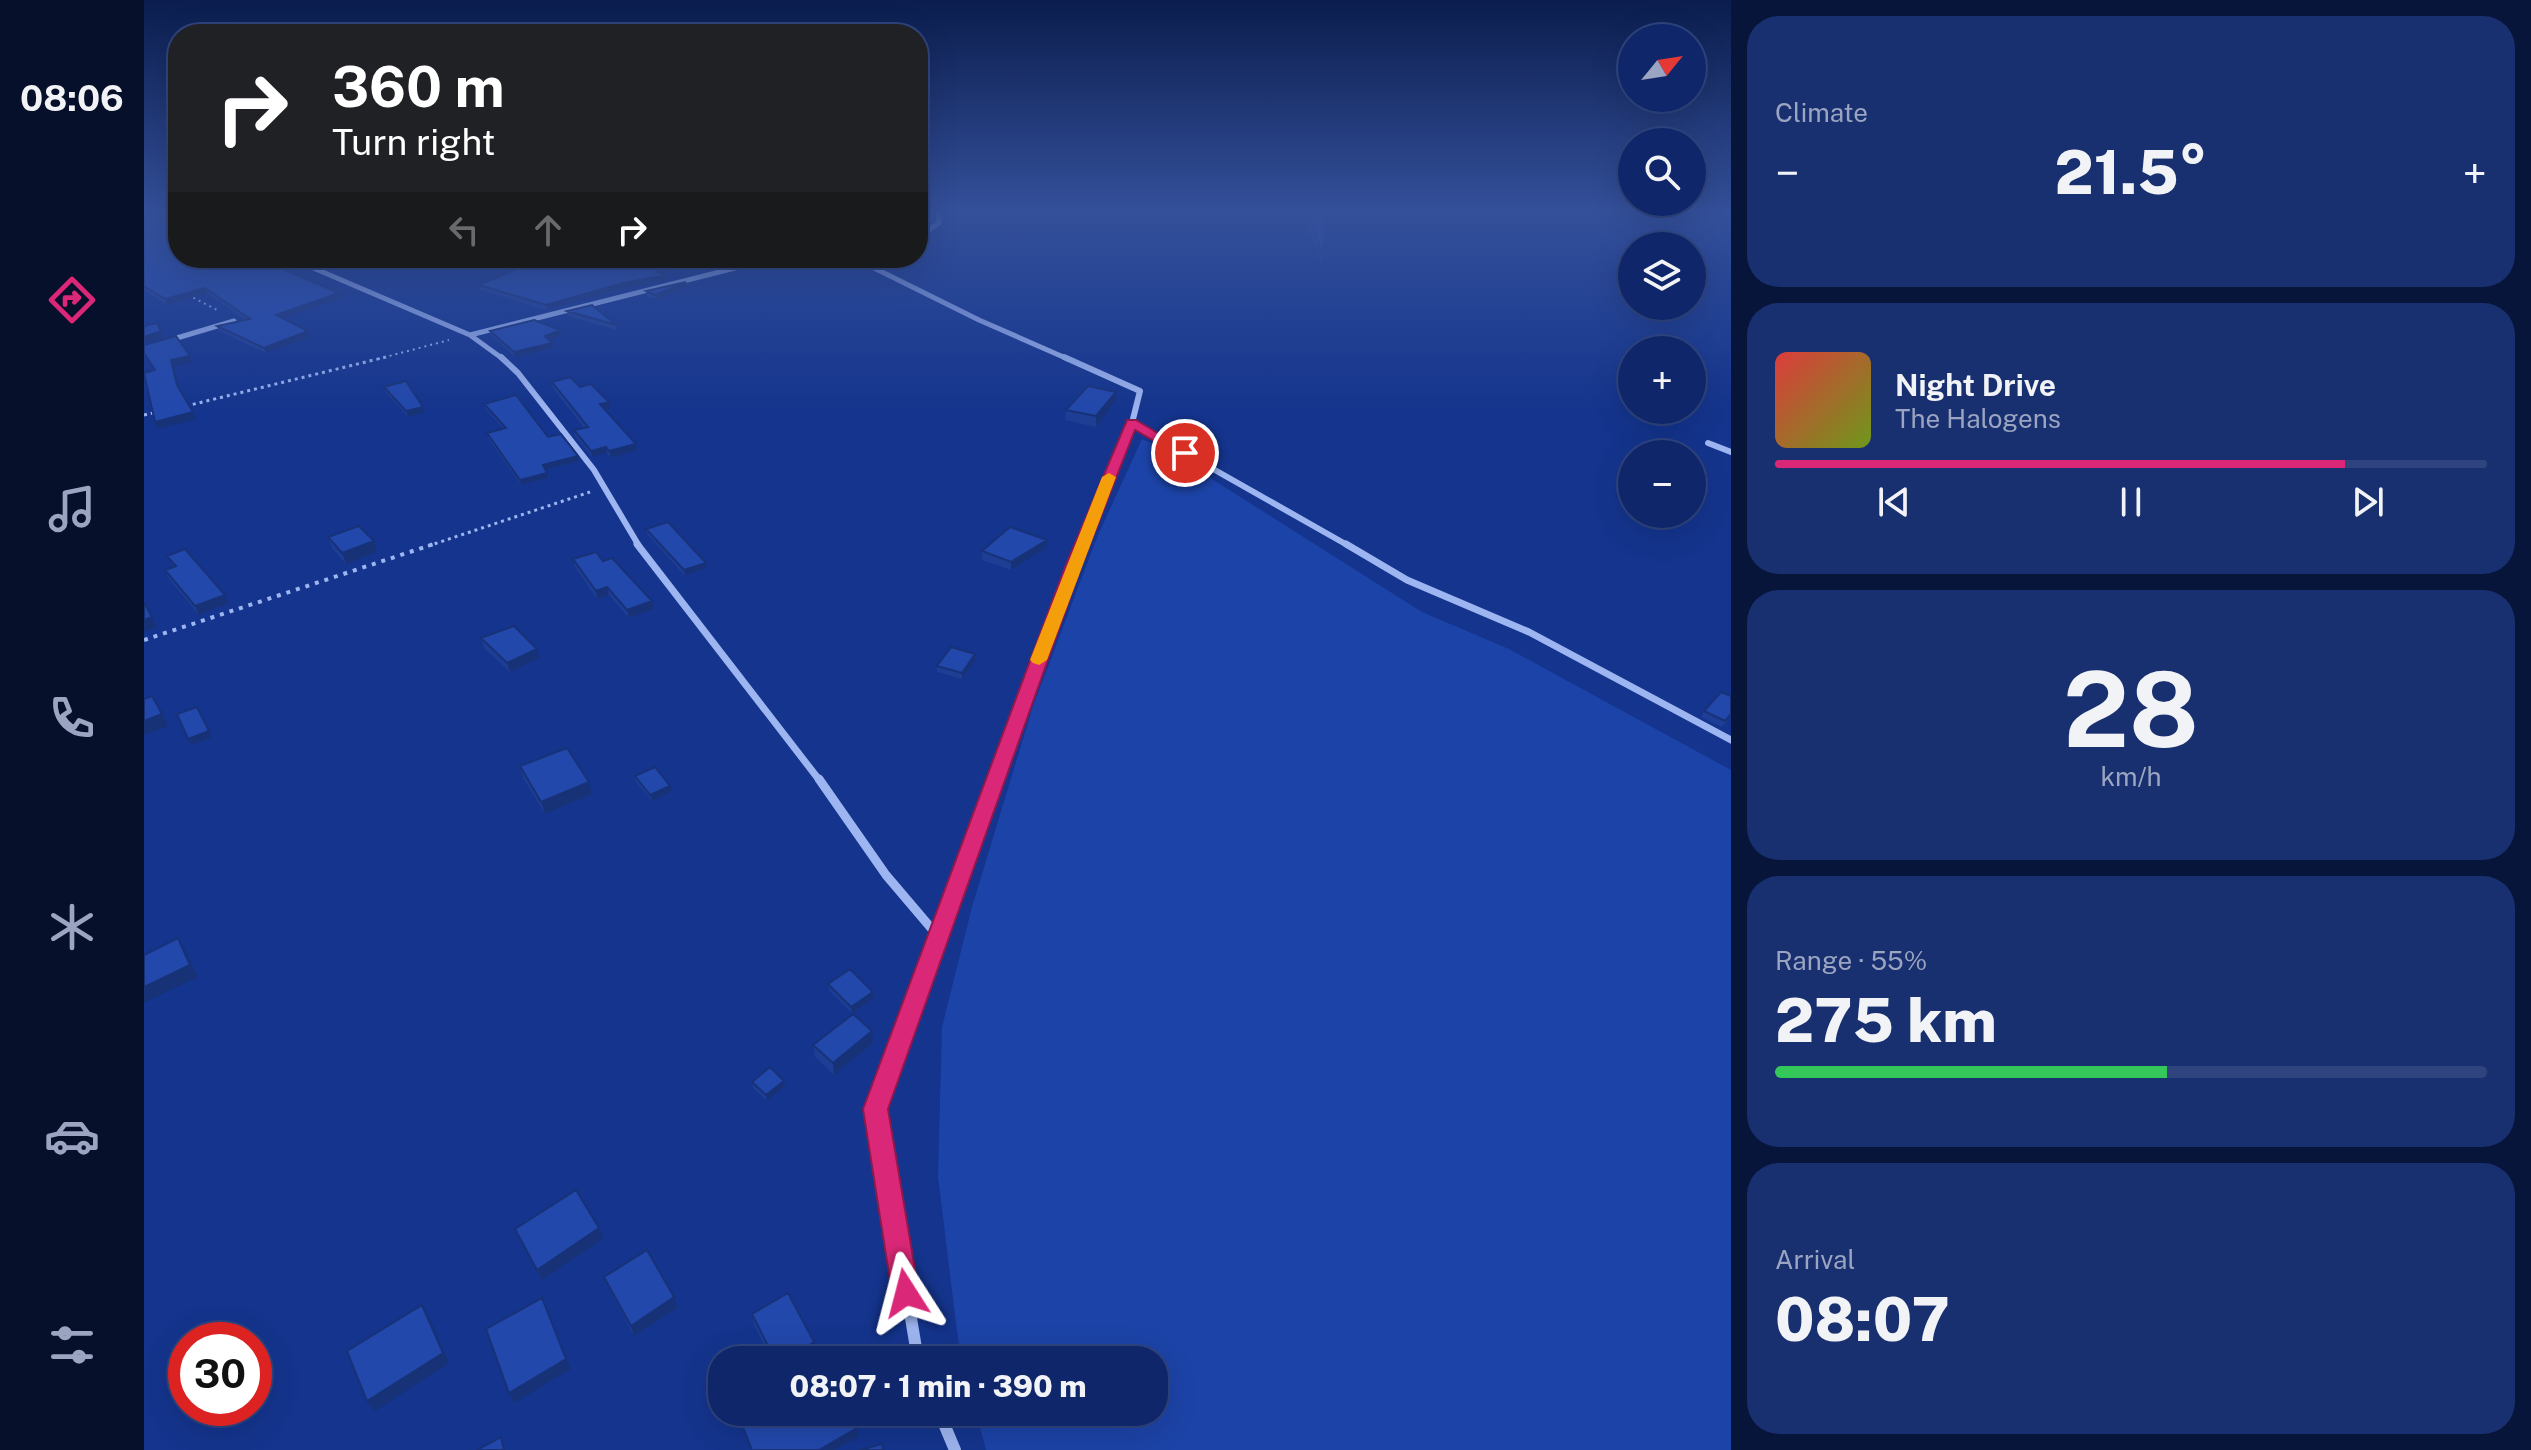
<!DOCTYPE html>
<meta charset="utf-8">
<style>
body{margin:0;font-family:"Public Sans",sans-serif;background:#182f70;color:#f1f3f6;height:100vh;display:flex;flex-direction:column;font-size:30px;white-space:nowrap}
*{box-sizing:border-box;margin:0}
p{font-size:26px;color:#9ba5c1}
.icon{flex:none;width:44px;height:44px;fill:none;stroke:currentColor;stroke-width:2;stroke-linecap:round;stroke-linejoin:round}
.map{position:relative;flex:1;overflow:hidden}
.details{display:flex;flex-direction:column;gap:16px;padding:16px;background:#08153a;width:800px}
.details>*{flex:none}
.guide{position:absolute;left:24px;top:24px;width:760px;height:244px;border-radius:32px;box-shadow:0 8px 32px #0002,0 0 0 2px #2f447e;background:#202124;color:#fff;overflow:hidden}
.needle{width:52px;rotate:60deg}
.buttons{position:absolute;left:1474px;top:24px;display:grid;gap:16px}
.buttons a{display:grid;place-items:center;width:88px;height:88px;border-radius:50%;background:#0f276a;box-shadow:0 8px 32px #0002,0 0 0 2px #2f447e;font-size:40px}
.speed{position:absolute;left:24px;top:1322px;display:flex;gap:16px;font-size:40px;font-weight:700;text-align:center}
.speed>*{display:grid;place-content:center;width:104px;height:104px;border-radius:50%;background:#0f276a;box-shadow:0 8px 32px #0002,0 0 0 2px #2f447e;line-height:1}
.speed .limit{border:12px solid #d22;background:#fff;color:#111}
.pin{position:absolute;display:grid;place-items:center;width:68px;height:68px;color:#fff;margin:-34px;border:4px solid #fff;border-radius:50%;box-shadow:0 2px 8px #0007}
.me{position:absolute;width:88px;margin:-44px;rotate:351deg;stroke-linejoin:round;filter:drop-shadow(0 0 6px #0008)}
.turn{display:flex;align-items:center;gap:28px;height:168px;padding:0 32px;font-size:36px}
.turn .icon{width:104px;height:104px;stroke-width:2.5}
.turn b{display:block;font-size:56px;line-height:68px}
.lanes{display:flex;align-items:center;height:76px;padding:0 32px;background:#0003;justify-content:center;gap:40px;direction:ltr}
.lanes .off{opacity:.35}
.big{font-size:60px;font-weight:800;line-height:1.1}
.details .widget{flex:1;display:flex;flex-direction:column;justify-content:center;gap:12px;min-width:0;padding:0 28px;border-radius:32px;background:#182f70}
.details .dial{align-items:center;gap:0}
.dial b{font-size:104px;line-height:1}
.song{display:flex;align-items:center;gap:24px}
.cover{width:96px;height:96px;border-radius:12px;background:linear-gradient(135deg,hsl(0 70% 55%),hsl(80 70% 35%))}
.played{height:8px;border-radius:4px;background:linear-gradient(90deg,#db2777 80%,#2f447e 80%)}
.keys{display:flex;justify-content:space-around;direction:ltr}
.heat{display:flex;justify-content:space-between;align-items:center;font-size:44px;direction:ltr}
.charge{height:12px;border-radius:6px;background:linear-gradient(90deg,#34c759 55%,#2f447e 0)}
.trip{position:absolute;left:564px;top:1346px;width:460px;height:80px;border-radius:32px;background:#0f276a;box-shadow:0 8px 32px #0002,0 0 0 2px #2f447e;font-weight:800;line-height:80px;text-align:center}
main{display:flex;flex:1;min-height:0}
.dock{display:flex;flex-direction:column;width:144px;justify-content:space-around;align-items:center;background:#06102a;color:#9ba5c1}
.dock .icon{width:56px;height:56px}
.dock .active{color:#db2777}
.dock b{font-size:36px;color:#f1f3f6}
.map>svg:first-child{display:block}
.green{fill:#1c43a7}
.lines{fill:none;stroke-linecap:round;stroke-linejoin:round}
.stream{stroke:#8fadf4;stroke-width:4}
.path-far2{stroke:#9db5f0;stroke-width:2;stroke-dasharray:2 4;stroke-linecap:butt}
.path-far1{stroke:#9db5f0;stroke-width:3;stroke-dasharray:3 4;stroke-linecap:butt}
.path{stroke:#9db5f0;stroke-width:4;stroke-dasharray:4 6;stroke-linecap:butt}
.street-far4{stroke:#9db5f0;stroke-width:5}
.street-far3{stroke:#9db5f0;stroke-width:6}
.street-far2{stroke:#9db5f0;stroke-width:7}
.street-far1{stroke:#9db5f0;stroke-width:9}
.street{stroke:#9db5f0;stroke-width:12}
.wall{fill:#1d3e94}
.shaded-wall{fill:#183278}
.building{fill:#2248ac;stroke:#183278;stroke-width:2}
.route{fill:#db2777;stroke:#8e194d;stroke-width:2}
.slow{fill:#f59e0b}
</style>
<main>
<nav class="dock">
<b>08:06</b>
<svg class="icon active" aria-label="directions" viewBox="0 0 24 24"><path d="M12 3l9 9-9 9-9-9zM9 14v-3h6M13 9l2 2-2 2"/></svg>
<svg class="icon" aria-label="music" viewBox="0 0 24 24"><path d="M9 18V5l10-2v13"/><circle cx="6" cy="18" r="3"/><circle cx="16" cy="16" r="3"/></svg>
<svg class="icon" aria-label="phone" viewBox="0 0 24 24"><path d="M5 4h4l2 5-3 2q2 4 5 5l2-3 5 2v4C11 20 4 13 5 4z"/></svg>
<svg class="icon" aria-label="climate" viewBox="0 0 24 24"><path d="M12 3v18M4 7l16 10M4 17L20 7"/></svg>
<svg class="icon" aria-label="car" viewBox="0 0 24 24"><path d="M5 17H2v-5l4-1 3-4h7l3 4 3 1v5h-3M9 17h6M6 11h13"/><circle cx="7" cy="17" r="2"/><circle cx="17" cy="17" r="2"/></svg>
<svg class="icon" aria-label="filters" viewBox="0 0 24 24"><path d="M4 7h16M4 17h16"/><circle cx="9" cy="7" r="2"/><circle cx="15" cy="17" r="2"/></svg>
</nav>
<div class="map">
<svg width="1587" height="1450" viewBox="0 0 1587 1450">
<rect width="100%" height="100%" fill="#14348d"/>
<path class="green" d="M998 439 1019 448 1278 612 1365 649 1587 770V1450H842L832 1412H1010V1360H819L814 1339 794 1177 798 1027 828 907 889 706 954 535Z"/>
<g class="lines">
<path class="stream" d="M202 258 216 268"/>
<path class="path-far2" d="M44 295 75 311
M234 359 305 340"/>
<path class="path-far1" d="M42 406 242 357
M0 415 13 412
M284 546 446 492"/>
<path class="path" d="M0 640 290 544"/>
<path class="street-far4" d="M774 237 795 223 794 210
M146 258 326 335 359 359
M704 258 722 264
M739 258 722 264 835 320 924 359
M326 335 631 258
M26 340 90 321"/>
<path class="street-far3" d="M357 357 374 373 450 470 495 546
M920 357 996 391 988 423 937 546
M988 423 1205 546
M1564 443 1587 452"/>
<path class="street-far2" d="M493 544 676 781
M1202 544 1263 580 1385 632 1587 740
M851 781 938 544"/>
<path class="street-far1" d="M675 779 742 875 793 935
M744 1077 852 779"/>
<path class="street" d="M744 1075 732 1109 774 1360
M795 1412 811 1450"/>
</g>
<path class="wall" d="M0 210 146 267 140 269 196 299 139 318 164 331 166 337 122 353 75 331 73 326 102 320 63 293 23 305 0 290Z
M1159 210H1183L1178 264H1177Z
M548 260 519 274 523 280 480 288 403 310 336 290 335 285Z
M542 282 543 287 512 299 503 296 502 291Z
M423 311 472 325 473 330 424 316Z
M346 331 417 335 405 340 409 348 371 357 347 335Z
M408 382 436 387 467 408 461 409 492 444 493 450 467 458 463 453 448 457 431 436 430 430 440 428 409 388Z
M240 387 281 412 264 417 242 392Z
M971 402 952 427 921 420 922 410Z
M340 404 404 437 435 461 401 470 404 478 377 485 344 438 343 433 360 429 341 409Z
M502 529 562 568 541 576 503 534Z
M184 537 230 541 233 552 202 564 188 548Z
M903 540 902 548 867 570 838 560V551Z
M23 556 81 595 84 603 55 615 25 579 21 570 30 567Z
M429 559 459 561 508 601 510 609 485 618 465 595 453 599 431 567Z
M337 638 395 658 366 672 340 648Z
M831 660 818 679 793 672V666Z
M1560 711 1587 716 1578 727 1557 717Z
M376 766 448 794 401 814 379 778Z
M491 776 527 792 508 801 492 782Z
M684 984 730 998 708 1013 685 990Z
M729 1043 690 1075 671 1057 669 1045Z
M640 1081 641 1086 623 1101 609 1088 608 1082Z
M371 1229 459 1239 398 1280Z
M460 1277 533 1308 490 1336 465 1288Z
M608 1314 672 1353 660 1360H628L610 1325Z
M592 1412H645L651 1426 714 1437 691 1450H607Z"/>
<path class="shaded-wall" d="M543 258H548V260L514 276 513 272Z
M144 262 146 267 134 271 132 266Z
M522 275 523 280 480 288 403 310 402 305 479 283Z
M542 282 543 287 512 299 511 295Z
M61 288 63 293 23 305 21 299Z
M195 293 196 299 133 320 132 315Z
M416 330 417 335 402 341 401 336Z
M17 331 19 336 0 343V337Z
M164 331 166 337 122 353 120 348Z
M408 343 409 348 371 357 370 352Z
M46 356 48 362 30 367 36 391 27 360Z
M972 392 971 402 952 427V416Z
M465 402 467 408 458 410 456 404Z
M279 407 281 412 264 417 262 411Z
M49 412 52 419 14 429 11 422Z
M492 444 493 450 467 458 465 451Z
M462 447 463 453 448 457 447 451Z
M434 456 435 461 400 470 399 465Z
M403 473 404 478 377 485 376 480Z
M903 540 902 548 867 570V562Z
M230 541 233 552 202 564 198 553Z
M562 563V568L541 576 540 570Z
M463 587 465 595 453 599 452 591Z
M81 595 84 603 55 615 51 606Z
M508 601 510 609 485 618 483 610Z
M8 617 13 627 0 632V620Z
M393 649 395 658 366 672 363 663Z
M831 654V660L818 679V673Z
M53 707 68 737 47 745 44 739Z
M15 708 24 726 0 735V721Z
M445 782 448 794 401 814 397 802Z
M526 786 527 792 508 801 506 795Z
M34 938 41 950 54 977 0 1003V987Z
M729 992 730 998 708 1013 707 1007Z
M728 1031 729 1043 690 1075 689 1063Z
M640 1081 641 1086 623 1101 622 1095Z
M455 1228 459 1239 398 1280 393 1270Z
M530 1297 533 1308 490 1336 487 1326Z
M398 1298 427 1369 370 1403 365 1393Z
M278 1305 284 1315 305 1363 231 1411 223 1401Z
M670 1342 672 1353 660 1360H641Z
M713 1428 714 1437 691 1450H675Z"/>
<path class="building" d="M0 210H34V258H135L144 262 132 266 195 293 132 315 164 331 120 348 73 326 106 319 61 288 21 299 0 286Z
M1163 210H1183L1179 256Z
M398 258H543L513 272 522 275 479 283 402 305 335 285Z
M542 282 511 295 502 291Z
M448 305 472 325 423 311Z
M390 320 416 330 401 336 408 343 370 352 346 331Z
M13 323 17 331 0 337V326Z
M32 336 46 356 27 360 33 385 49 412 11 422 0 373 11 370 0 353V345Z
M426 377 436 387 447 384 465 402 456 404 492 444 465 451 462 447 447 451 430 430 444 427 408 382Z
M262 381 279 407 262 411 240 387Z
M944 386 972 392 952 416 922 410Z
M372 395 404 437 417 434 434 456 399 465 403 473 376 480 343 433 362 428 340 404Z
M524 522 562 563 540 570 502 529Z
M215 526 230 541 198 553 184 537Z
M866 527 903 540 867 562 838 551Z
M41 549 81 595 51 606 21 570 32 566 23 556Z
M452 552 459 561 468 558 508 601 483 610 463 587 452 591 429 559Z
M0 602 8 617 0 620Z
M370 626 393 649 363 663 337 638Z
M807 647 831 654 818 673 793 666Z
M1577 692 1587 696V714L1581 721 1560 711Z
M8 696 18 714 0 721V699Z
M53 707 65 731 44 739 33 714Z
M423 748 445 782 397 802 376 766Z
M511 767 526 786 506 795 491 776Z
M34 938 46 965 0 987V955Z
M706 969 729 992 707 1007 684 984Z
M709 1014 728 1031 689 1063 669 1045Z
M626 1067 640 1081 622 1095 608 1082Z
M432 1190 455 1228 393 1270 371 1229Z
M503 1250 530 1297 487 1326 460 1277Z
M644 1293 670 1342 641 1360H631L608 1314Z
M398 1298 422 1359 365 1393 342 1329Z
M278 1305 299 1353 223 1401 203 1351Z
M593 1412H645L651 1426 675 1412H705L713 1428 675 1450H608Z
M357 1437 360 1450H333Z
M738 1444 739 1450H716Z"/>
<linearGradient id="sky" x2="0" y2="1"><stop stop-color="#0b1d4e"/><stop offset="0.51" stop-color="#34509a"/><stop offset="1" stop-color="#34509a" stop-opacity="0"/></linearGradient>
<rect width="1587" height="413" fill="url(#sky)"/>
<path class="route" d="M983 420H992L1047 453 1036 456 991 430 937 567 744 1109 775 1293 771 1303 762 1307 752 1303 748 1293 719 1109 921 567Z"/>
<path class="slow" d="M965 473 972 477 903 660 895 665 889 663 886 660 958 477Z"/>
</svg>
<div class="buttons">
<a><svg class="needle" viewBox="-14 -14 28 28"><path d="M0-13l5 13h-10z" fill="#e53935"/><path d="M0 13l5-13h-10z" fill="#9ba5c1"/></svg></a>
<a><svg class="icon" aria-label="search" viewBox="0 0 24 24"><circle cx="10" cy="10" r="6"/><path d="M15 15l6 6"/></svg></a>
<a><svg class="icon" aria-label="layers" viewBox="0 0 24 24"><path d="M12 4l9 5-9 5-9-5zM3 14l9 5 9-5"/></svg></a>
<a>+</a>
<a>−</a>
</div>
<div class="speed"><div class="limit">30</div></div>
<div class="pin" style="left:1041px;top:453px;background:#d93025"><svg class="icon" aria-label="arrive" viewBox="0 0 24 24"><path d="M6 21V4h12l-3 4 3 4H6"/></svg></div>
<svg class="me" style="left:762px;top:1293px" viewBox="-20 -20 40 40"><path d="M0-17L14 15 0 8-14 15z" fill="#db2777" stroke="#fff" stroke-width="4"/></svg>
<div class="trip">08:07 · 1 min · 390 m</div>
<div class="guide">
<div class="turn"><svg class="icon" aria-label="right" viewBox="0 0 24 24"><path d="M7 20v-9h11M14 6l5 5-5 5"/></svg><div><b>360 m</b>Turn right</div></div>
<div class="lanes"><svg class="icon off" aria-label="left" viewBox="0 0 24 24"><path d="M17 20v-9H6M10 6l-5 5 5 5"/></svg><svg class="icon off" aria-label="ahead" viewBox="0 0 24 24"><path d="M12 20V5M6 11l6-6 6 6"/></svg><svg class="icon" aria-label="right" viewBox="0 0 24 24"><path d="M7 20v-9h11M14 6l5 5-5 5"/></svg></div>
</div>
</div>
<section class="details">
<div class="widget"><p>Climate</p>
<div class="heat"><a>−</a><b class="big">21.5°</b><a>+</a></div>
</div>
<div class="widget">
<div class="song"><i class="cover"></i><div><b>Night Drive</b><p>The Halogens</p></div></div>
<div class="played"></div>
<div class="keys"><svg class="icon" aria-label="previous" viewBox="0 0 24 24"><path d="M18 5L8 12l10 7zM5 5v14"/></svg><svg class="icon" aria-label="pause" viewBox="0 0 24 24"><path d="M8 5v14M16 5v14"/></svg><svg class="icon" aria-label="next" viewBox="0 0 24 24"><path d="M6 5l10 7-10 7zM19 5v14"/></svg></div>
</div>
<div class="widget dial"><b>28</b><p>km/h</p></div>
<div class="widget"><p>Range · 55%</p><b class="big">275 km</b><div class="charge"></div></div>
<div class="widget"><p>Arrival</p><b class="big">08:07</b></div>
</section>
</main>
